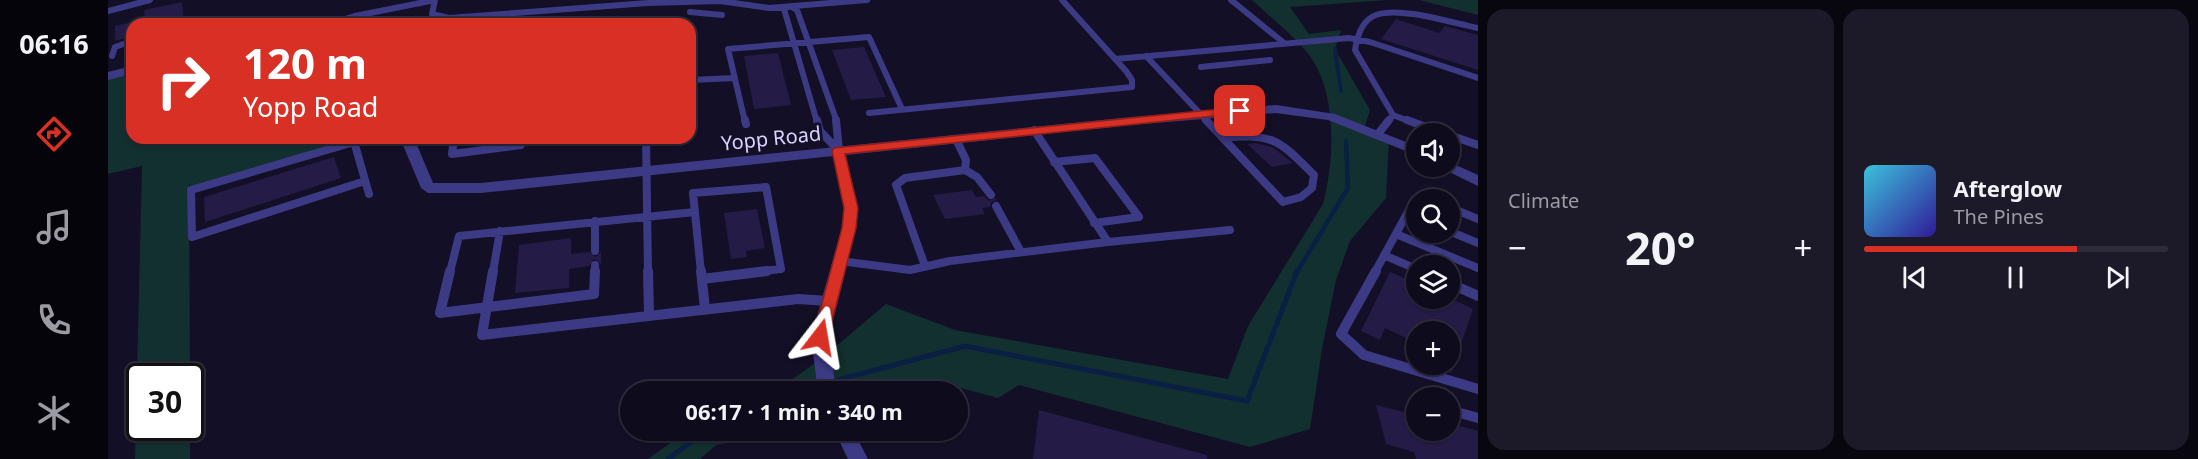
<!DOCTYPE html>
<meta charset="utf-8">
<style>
body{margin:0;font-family:"Noto Sans",sans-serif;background:#1c1929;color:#f1f3f6;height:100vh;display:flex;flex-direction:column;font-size:22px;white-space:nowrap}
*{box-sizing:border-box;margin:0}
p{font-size:20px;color:#9b9ba3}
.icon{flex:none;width:33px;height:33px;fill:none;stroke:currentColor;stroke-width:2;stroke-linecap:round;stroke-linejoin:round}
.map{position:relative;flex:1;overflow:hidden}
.panel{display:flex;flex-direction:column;gap:9px;padding:9px;background:#08060f;width:720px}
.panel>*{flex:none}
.banner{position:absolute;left:18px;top:18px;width:570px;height:126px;border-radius:18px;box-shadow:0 2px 4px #0004,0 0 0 2px #2e2b3b;background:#d93025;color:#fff;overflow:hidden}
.controls{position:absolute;left:1298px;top:123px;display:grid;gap:12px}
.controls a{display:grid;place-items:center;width:54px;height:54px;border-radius:50%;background:#0e0b1c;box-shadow:0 2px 4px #0004,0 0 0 2px #2e2b3b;font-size:30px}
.speed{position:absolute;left:18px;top:363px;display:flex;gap:12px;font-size:30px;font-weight:700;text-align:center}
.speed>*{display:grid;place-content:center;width:78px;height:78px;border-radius:50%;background:#0e0b1c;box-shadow:0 2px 4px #0004,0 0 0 2px #2e2b3b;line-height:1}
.speed .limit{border:3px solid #111;border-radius:9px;background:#fff;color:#111}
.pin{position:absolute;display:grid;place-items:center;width:51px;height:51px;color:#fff;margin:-26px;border-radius:12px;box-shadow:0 3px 9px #0006}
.me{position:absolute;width:66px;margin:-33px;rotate:14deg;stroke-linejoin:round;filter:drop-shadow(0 0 4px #0008)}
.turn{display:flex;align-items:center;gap:21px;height:126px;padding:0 18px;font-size:27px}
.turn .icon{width:78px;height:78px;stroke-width:2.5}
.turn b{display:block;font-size:42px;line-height:51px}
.big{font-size:45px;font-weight:700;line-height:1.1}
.panel .tile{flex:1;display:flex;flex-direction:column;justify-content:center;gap:9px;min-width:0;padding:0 21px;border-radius:18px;background:#1c1929}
.song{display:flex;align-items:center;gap:18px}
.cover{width:72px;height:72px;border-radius:9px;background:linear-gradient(135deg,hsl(190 70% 55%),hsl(250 70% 35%))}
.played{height:6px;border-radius:3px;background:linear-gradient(90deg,#d93025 70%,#2e2b3b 70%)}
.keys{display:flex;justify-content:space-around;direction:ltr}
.heat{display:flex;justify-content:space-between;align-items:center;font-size:33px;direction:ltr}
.panel .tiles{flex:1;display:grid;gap:9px;grid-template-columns:repeat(2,1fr)}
.trip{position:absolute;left:512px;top:381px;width:348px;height:60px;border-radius:30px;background:#0e0b1c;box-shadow:0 2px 4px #0004,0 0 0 2px #2e2b3b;font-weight:700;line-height:60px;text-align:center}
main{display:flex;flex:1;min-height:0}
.tab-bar{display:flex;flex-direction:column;width:108px;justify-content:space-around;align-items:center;background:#06040b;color:#9b9ba3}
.tab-bar .icon{width:42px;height:42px}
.tab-bar .on{color:#d93025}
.tab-bar b{font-size:27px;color:#f1f3f6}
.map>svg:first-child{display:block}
.green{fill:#12302f}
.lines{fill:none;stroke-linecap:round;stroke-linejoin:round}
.stream-far2{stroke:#0a1f44;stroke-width:4}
.stream-far1{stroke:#0a1f44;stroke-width:4.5}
.stream{stroke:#0a1f44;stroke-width:5}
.building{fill:#241b47}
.service-far2{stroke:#3d3a85;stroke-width:6}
.service-far1{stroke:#3d3a85;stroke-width:8}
.service{stroke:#3d3a85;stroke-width:10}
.minor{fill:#3d3a85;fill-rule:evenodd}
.route{fill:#d93025;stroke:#8d1f18;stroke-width:1.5}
.labels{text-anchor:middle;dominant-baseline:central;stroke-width:6;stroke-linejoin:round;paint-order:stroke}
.street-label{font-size:20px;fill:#d9d4ff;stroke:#130f26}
</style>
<main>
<nav class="tab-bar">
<b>06:16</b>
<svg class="icon on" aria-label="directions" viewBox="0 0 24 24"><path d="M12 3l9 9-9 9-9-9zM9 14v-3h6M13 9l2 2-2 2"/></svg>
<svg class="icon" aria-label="music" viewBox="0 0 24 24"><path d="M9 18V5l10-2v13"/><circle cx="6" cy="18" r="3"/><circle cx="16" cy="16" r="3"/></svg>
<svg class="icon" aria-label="phone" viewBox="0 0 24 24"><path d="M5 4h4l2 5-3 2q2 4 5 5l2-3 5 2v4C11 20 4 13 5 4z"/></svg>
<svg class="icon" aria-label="climate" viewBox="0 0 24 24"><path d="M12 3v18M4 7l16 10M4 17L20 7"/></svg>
</nav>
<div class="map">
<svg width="1370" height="459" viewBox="0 0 1370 459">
<rect width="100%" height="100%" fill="#130f26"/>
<path class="green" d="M1144 0H1280L1182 7 1201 34 1233 30 1227 49 1262 110 1256 129 1281 138 1278 198 1242 241 1228 280 1214 349 1202 429 1142 447 911 385 890 398 838 384 824 391 666 392 713 359 778 304 847 330 1120 379 1140 326 1215 204C1227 158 1230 89 1198 51 1183 33 1162 17 1144 0Z
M1311 0H1370V15Z
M24 70V138H245L246 142 83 190 81 182 82 376H32V428H82V459H27L34 166 0 174V76Z
M579 431V430L678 431 608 445 592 459H540Z"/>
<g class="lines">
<path class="stream-far2" d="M1227 49 1233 91"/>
<path class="stream-far1" d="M1189 272 1240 188 1238 141"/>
<path class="stream" d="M722 382 857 346 1139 401 1189 271
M687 392 713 384
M560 459 599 430"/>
</g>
<path class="building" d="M74 2 76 24H37L36 10Z
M1288 19 1331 33 1337 26 1370 35V70L1273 39Z
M24 22V36L7 41V26Z
M756 47 778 97 743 100 724 50Z
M670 53 683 105 646 109 636 56Z
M1147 143 1164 147 1185 163 1164 167 1139 144Z
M226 157 233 178 97 222 96 197Z
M864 190 868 197 876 196 881 201 888 198 889 200 883 202 882 207 874 208 877 214 837 219 825 195Z
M649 209 657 248 638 251 639 257 623 259 616 213Z
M463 238V254L481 252 488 257 493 252V264L486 259 481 266 461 269V288L407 293 411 245Z
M1282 272 1308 283V298H1342L1365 309 1343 374 1341 332H1308V343L1277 328 1272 340 1253 331Z
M1268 405 1308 415V430H1341V423L1370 431V459H1308L1306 452 1278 444Z
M931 410 1099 455V459H925Z"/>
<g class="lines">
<path class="service-far2" d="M1123 0 1176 43
M0 11 42 0
M582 12 614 15
M247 16 327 0 324 14 341 18 540 3 612 1 661 8 759 0
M99 24 102 23
M4 56 7 47 24 41
M1038 56 1100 122
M1007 59 1241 38 1262 42 1370 78
M1093 67 1162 60
M582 80 627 78
M761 113 1024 87V80L1018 71 954 0
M1285 115 1303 122
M637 122 620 49 761 37 794 109
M709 122 676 9 682 6 689 10 729 122
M1280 122 1285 115 1247 50C1249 37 1254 20 1268 15 1292 6 1344 23 1370 28"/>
<path class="service-far1" d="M637 120 638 124
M709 120 712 131 731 151 728 120
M1098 120 1175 202 1193 197 1204 188 1206 175C1171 140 1166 133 1115 138
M1299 120 1337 134
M926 130 1000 242 1122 230
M1270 134 1281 120
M1341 135 1370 145
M245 138 261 194
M346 138 344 154 413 145 414 138
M538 138 540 272
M246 142 83 190 84 237 257 181
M946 162 987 158 1031 217 986 223
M857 170 869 177 883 195
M888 206 913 252
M1341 207 1370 219
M1299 214 1308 218
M487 221V251
M1341 231 1370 243
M1288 234 1370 268
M1276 255 1308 269
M732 261 802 270 842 261 1000 242
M817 266 788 185 797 178 857 170 858 160 848 139
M342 272 351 236 587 212
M385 272 392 231
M487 272V265
M593 272 585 193 658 187 673 269 647 272
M1267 272 1307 199 1321 200"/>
<path class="service" d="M342 271 332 313 486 294 487 271
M385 271 374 335 690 299 721 301
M540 271 541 314
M593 271 597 309
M1268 271 1233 334 1256 355 1370 389
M594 279 659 271
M1341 283 1370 296
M1341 410 1370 418"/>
<path class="minor" d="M247 13 251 14 255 24H245L243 20 227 24H209Z
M24 66V74L0 80V72Z
M1168 105 1227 114 1308 146V155L1220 120 1168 113 1023 125 738 155 750 208 748 228 721 337 728 392H710L703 337 734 228 736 208 725 156 373 193H320L313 188 292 138H306L325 183H373L1023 117Z
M1341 162 1370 175V186L1335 169 1333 166H1341Z
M726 430H745L760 459H740Z"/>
</g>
<path class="route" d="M1132 107 1137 111 1136 113 737 154 750 208 748 228 720 337 718 342H707L705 337 734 228 736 208 724 151 726 148Z"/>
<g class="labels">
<g class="street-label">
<text transform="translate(663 138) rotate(-6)">Yopp Road</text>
</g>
</g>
</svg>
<div class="controls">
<a><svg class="icon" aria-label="sound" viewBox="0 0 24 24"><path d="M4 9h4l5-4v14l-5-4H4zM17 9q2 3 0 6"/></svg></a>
<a><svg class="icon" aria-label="search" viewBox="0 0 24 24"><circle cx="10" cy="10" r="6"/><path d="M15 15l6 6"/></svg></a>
<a><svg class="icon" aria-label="layers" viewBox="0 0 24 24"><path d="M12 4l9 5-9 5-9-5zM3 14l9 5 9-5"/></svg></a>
<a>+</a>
<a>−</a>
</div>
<div class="speed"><div class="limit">30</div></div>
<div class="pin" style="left:1132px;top:111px;background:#d93025"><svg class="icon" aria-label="arrive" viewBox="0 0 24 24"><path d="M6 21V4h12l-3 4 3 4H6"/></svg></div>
<svg class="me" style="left:712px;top:337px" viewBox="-20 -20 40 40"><path d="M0-17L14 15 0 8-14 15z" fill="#d93025" stroke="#fff" stroke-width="4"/></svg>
<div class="trip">06:17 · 1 min · 340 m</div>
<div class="banner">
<div class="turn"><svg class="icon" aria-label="right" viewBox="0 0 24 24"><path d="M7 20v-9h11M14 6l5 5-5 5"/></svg><div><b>120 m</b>Yopp Road</div></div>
</div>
</div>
<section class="panel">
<div class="tiles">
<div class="tile"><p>Climate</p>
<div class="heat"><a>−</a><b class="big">20°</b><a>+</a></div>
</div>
<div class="tile">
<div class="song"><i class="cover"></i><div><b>Afterglow</b><p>The Pines</p></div></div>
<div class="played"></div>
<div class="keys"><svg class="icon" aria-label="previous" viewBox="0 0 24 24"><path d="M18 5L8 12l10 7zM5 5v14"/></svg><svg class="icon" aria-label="pause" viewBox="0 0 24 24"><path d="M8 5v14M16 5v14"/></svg><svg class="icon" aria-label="next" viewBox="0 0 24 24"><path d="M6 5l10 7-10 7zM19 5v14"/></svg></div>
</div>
</div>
</section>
</main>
